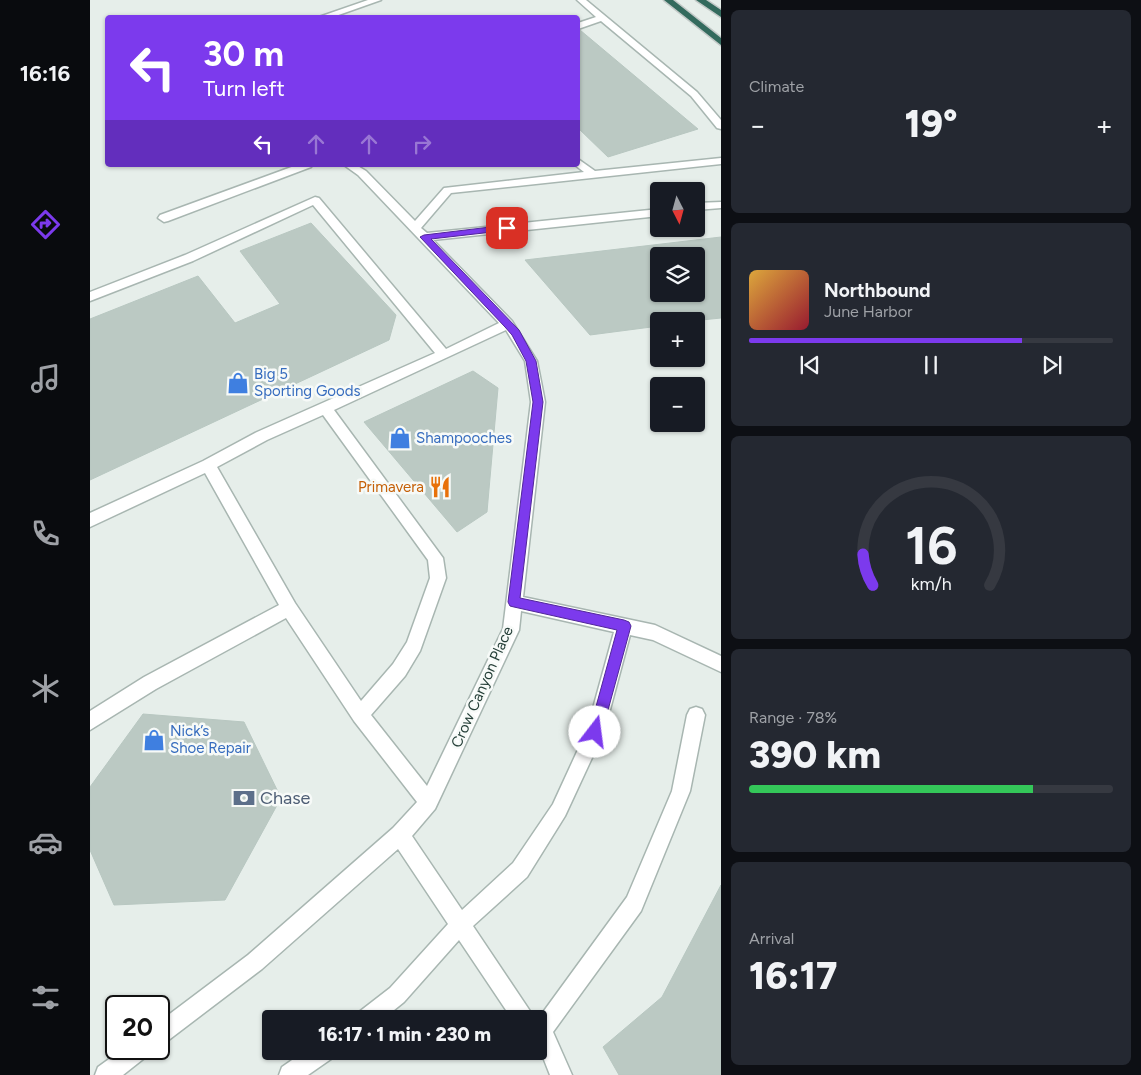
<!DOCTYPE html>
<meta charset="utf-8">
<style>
body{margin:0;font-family:Figtree,sans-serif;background:#242831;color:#f1f3f6;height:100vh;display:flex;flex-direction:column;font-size:19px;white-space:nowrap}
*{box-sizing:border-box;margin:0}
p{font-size:16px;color:#9ea1a6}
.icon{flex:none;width:28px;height:28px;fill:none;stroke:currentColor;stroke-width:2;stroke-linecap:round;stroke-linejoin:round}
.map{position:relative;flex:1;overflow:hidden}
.drawer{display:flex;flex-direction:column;gap:10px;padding:10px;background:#0d0f14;width:420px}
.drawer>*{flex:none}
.hud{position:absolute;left:15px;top:15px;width:475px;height:152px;border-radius:5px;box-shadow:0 1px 4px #0004;background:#7c3aed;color:#fff;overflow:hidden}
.needle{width:32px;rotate:174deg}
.controls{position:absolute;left:560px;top:182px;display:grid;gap:10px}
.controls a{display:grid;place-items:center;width:55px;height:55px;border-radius:5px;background:#171b24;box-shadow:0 1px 4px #0004;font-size:25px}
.speed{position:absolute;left:15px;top:995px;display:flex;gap:10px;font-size:25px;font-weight:700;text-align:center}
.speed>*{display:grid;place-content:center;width:65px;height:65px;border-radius:50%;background:#171b24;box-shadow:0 1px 4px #0004;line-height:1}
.speed .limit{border:2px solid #111;border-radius:8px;background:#fff;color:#111}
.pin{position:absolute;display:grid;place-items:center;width:42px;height:42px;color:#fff;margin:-21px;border-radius:10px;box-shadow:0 2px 8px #0006}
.me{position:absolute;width:55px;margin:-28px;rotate:15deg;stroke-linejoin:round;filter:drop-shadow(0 0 4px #0008)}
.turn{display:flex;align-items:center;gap:18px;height:105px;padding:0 15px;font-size:22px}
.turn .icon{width:65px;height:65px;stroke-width:2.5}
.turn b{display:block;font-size:35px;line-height:42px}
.lanes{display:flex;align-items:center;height:48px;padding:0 15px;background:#0003;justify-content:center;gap:25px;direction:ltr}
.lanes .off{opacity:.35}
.big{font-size:38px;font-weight:800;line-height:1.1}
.drawer .widget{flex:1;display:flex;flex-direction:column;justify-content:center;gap:8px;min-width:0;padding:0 18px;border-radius:8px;background:#242831}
.drawer .dial{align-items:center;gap:0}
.dial svg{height:130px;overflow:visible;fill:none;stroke:#363941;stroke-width:7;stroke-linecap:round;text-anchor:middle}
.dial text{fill:#f1f3f6;stroke:none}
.song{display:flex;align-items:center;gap:15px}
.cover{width:60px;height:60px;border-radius:8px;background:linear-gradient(135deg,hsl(40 70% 55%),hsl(350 70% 35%))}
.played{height:5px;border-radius:2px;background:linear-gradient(90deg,#7c3aed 75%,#363941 75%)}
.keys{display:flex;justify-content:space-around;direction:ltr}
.heat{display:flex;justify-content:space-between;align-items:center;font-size:28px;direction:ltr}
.charge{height:8px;border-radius:4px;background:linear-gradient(90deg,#34c759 78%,#363941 0)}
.trip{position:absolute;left:172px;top:1010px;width:285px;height:50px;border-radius:5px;background:#171b24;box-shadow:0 1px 4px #0004;font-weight:800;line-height:50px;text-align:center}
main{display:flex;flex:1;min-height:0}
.tabs{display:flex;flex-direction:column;width:90px;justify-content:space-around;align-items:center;background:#090b0e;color:#9ea1a6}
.tabs .icon{width:35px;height:35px}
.tabs .on{color:#7c3aed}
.tabs b{font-size:22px;color:#f1f3f6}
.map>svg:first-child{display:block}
.building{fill:#bbc9c3;stroke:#b8c7c1;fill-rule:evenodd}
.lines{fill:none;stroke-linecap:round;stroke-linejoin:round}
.minor-casing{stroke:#a8b6b1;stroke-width:3}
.highway-casing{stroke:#c2c9c7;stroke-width:3}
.minor{fill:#fff;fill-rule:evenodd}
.highway{fill:#336a5d;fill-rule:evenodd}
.route{fill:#7c3aed;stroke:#51269a}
.labels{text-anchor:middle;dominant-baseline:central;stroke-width:5;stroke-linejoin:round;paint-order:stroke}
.shop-label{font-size:15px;fill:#366cbe;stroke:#f7faf8;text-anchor:start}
.food-label{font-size:15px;fill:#c56008;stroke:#f7faf8;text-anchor:end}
.street-label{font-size:15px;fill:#253f38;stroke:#f7faf8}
.near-service-label{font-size:18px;fill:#4e5e75;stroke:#f7faf8;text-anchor:start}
</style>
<main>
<nav class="tabs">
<b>16:16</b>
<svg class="icon on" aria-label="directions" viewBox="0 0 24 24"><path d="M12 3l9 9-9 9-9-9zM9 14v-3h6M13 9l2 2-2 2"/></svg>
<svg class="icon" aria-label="music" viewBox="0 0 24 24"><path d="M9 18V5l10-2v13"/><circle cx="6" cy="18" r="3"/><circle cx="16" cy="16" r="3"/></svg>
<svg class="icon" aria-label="phone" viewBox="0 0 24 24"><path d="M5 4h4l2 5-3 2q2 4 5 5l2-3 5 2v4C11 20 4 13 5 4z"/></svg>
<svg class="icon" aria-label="climate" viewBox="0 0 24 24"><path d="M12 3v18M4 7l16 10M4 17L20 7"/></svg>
<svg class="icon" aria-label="car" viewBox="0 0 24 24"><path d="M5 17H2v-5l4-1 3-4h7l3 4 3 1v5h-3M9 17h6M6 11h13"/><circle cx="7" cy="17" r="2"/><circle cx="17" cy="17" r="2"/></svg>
<svg class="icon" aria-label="filters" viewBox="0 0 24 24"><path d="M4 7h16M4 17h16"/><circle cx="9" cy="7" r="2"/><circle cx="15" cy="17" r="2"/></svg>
</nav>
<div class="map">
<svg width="631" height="1075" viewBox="0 0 631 1075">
<rect width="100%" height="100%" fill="#e6eeea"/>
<path class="building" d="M490 30 608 129 518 157 488 128V31Z
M221 223 306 315 299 340 0 480V319L108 276 145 323 190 304 150 251Z
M631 237V318L602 321H569V326L500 335 435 260ZM569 256H606V294H569Z
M383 371 408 388 397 512 367 532 274 422Z
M53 714 154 722 191 798 135 900 24 905 0 850V787Z
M631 885V1075H529L513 1047 572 997Z"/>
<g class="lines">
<g class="minor-casing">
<path id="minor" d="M278 0H291L240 18H226Z
M487 0H496L607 92 631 120V129L627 128 601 96 511 21 488 29V23L506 17Z
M631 158V164L361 193 331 228 337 233 569 209V216L343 240 422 321 447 361 455 402 433 597 565 625 631 656V672L563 640 540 635 514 732 475 816 437 877 383 926 444 1017 451 1015 537 897 582 791 597 715 600 709 606 707 612 709 615 715 600 791 551 911 463 1032 482 1075H460L449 1047V1019H422L369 940 314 1002 293 1019H266L269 1012 300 988 358 924 308 849 172 969 76 1042 69 1045V1022L158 955 303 828 327 802 264 721 196 618 66 689 0 730V711L54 677 189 605 115 473 0 527V513L113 461 167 432 345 353 223 205 103 261 0 301V292L95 255 225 197 229 198 356 349 409 323 268 175 254 165H266L276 171 325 221 354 188 494 172 485 165H488V159L505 171ZM416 330 435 361 441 402 413 629 337 786 281 715 315 676 330 651 356 578 353 558 244 410ZM233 415 338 560 340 578 317 642 303 664 271 701 205 603 127 467 177 440ZM431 611 524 632 497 730 463 804 423 863 372 910 322 836 345 809 429 630Z
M207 165H222L221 167 78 221 74 222 68 218 70 215Z
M631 202V208L606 210V203Z
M33 1049H61L57 1056 33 1075H5L8 1067Z
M215 1051H244L241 1059 218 1075H189L192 1067Z"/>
</g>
<g class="highway-casing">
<path id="highway" d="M574 0H583L631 38V45Z
M606 0H616L631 10V17Z"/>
</g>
<use href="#minor" class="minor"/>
<use href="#highway" class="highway"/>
</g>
<path class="route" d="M417 225 421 228 420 230 341 239 429 330 446 361 453 402 430 598 534 620 539 622 541 626 512 732 510 736 505 738 500 736 499 732 527 630 424 607 420 606 418 602 443 402 436 361 422 335 415 327 330 237 334 235Z"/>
<defs>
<g id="shop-bare" transform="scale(1.725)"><path d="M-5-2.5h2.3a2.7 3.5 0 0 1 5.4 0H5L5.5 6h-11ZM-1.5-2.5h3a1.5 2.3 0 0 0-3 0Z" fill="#3f7fe0" stroke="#f7faf8" stroke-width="2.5" paint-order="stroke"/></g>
<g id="restaurant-bare" transform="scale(1.725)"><path d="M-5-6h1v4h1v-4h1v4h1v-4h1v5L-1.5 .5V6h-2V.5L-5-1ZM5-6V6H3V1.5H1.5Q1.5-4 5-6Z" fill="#e8710a" stroke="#f7faf8" stroke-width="2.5" paint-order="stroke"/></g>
<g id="bank-bare" transform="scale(1.725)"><path d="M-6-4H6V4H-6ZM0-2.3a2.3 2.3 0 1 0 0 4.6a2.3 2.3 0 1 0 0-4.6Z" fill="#5c6f8a" stroke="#f7faf8" stroke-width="2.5" paint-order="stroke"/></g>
</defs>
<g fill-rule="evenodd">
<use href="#shop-bare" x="148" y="383"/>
<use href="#shop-bare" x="310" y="438"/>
<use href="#restaurant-bare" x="350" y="487"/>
<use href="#shop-bare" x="64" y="740"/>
<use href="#bank-bare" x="154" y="798"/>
</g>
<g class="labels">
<g class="shop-label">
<text x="164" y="374">Big 5<tspan x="164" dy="17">Sporting Goods</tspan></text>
<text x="326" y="438">Shampooches</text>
<text x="80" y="731">Nick’s<tspan x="80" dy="17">Shoe Repair</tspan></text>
</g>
<g class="food-label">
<text x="334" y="487">Primavera</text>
</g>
<g class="street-label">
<text transform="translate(392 687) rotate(-66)">Crow Canyon Place</text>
</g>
<g class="near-service-label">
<text x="170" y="798">Chase</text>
</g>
</g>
</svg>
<div class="controls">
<a><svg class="needle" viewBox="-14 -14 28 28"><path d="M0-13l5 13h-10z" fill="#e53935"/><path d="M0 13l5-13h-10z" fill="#9ea1a6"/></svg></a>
<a><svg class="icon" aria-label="layers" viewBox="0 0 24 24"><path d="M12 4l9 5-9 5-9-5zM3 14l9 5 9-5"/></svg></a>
<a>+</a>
<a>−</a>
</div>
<div class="speed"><div class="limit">20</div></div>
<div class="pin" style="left:417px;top:228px;background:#d93025"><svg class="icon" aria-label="arrive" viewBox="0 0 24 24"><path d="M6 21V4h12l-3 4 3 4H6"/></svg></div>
<svg class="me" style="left:505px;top:732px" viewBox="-20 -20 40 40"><circle r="19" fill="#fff"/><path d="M0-13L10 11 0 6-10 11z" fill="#7c3aed"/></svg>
<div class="trip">16:17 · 1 min · 230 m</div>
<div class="hud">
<div class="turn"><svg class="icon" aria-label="left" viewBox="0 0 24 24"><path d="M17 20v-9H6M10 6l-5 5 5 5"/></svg><div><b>30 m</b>Turn left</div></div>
<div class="lanes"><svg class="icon" aria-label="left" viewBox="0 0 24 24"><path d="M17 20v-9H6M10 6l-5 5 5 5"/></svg><svg class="icon off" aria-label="ahead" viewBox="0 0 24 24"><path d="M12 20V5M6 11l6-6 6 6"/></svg><svg class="icon off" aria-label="ahead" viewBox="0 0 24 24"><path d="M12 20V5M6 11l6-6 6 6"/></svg><svg class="icon off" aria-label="right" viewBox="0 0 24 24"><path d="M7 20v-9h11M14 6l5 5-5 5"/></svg></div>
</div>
</div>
<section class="drawer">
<div class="widget"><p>Climate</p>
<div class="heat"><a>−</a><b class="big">19°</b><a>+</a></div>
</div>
<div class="widget">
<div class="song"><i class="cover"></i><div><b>Northbound</b><p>June Harbor</p></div></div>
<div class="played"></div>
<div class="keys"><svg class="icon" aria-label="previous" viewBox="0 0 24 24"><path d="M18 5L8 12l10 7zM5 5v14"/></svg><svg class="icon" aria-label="pause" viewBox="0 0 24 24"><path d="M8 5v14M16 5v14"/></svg><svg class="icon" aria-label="next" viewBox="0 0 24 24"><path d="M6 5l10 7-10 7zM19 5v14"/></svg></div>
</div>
<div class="widget dial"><svg viewBox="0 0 100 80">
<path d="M14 69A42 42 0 1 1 86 69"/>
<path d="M14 69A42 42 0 0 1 8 50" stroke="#7c3aed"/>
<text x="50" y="56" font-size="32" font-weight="700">16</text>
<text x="50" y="72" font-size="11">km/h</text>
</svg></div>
<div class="widget"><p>Range · 78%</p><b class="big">390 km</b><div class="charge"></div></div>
<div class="widget"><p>Arrival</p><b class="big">16:17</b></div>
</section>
</main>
